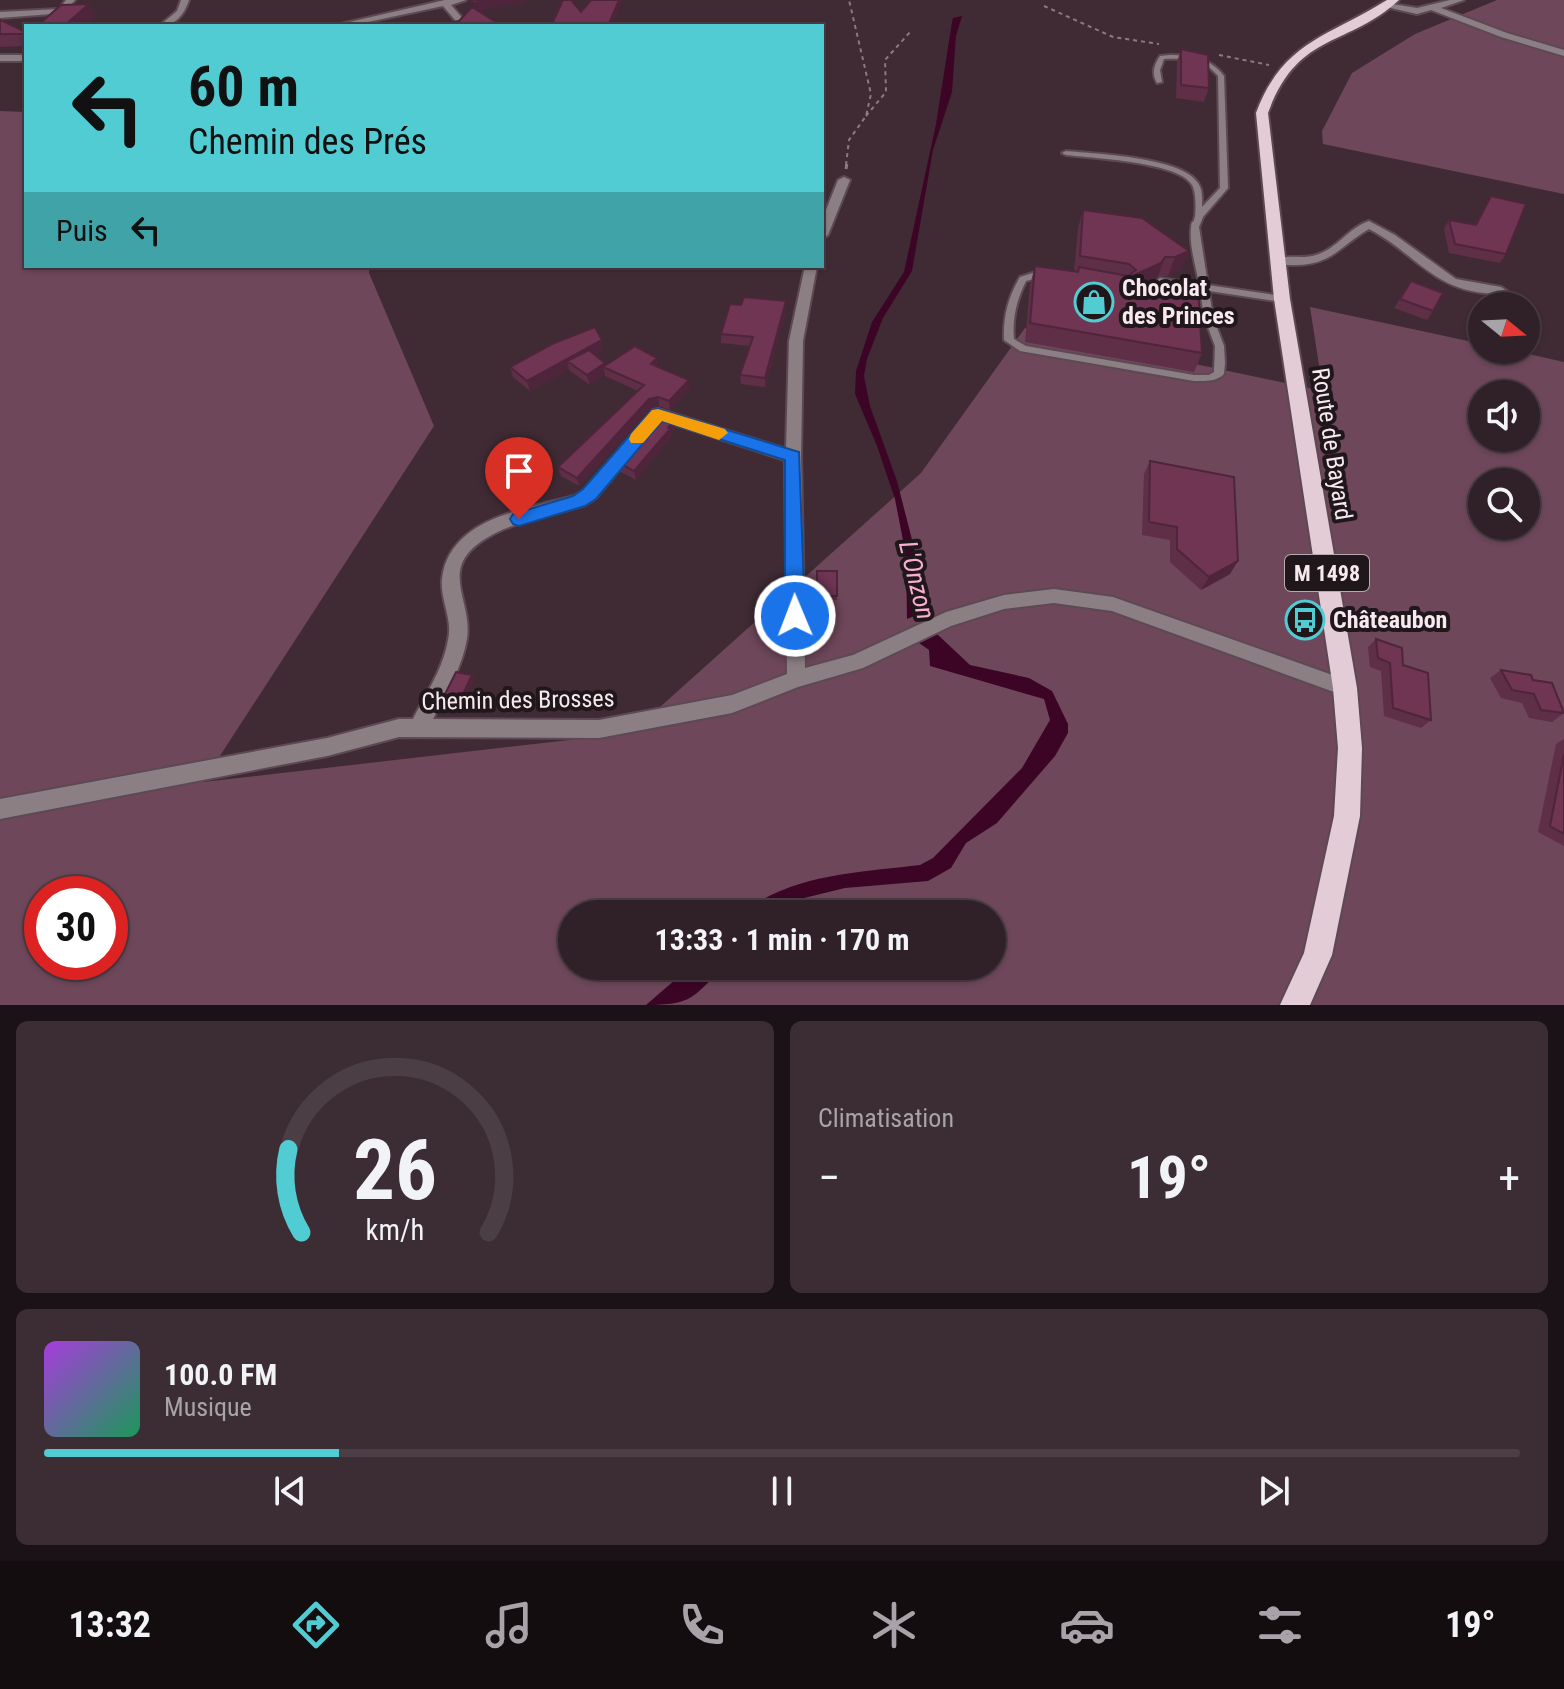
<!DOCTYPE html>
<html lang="fr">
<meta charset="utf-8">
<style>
body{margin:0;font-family:"Roboto Condensed",sans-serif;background:#3c2d34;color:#f1f3f6;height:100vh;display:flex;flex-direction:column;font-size:30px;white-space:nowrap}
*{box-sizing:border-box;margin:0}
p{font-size:26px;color:#a8a3a8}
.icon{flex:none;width:44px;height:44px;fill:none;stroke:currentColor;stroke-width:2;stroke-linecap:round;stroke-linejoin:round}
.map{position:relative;height:1005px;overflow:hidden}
.details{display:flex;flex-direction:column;gap:16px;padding:16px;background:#1a1216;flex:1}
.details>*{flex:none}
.banner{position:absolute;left:24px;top:24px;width:800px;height:244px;border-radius:0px;box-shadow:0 2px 6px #0004,0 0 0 2px #4b3e45;background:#51ccd2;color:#111;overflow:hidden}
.needle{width:52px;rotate:108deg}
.buttons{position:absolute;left:1468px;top:292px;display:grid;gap:16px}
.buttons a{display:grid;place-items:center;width:72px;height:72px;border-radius:50%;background:#302028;box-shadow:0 2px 6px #0004,0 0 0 2px #4b3e45;font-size:40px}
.speed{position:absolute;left:24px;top:876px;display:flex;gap:16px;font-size:40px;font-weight:700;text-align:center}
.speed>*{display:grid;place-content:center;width:104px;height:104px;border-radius:50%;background:#302028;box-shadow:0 2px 6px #0004,0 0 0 2px #4b3e45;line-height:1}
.speed .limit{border:12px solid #d22;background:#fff;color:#111}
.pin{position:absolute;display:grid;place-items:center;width:68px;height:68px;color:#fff;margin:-82px -34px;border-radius:50% 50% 50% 0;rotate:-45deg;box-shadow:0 0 8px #0007}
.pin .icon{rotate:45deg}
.me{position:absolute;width:88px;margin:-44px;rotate:359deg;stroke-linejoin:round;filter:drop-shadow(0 0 6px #0008)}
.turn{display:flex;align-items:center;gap:28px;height:168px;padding:0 32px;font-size:36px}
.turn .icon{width:104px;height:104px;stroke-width:2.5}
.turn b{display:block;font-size:56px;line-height:68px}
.then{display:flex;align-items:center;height:76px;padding:0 32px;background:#0003;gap:16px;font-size:30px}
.big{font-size:60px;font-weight:700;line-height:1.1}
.details .card{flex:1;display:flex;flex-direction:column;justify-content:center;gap:12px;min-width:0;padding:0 28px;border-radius:12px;background:#3c2d34}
.details .dial{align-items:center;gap:0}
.dial svg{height:208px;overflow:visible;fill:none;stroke:#4b3e45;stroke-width:7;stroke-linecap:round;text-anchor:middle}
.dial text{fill:#f1f3f6;stroke:none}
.song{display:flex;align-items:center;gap:24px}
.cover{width:96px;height:96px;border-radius:12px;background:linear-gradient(135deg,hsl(280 70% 55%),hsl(150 70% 35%))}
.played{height:8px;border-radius:4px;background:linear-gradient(90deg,#51ccd2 20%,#4b3e45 20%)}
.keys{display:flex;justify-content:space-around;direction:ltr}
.heat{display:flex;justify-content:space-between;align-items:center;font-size:44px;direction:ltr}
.details .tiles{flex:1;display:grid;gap:16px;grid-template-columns:1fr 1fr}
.card:last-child{grid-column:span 2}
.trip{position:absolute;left:558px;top:900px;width:448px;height:80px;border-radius:40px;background:#302028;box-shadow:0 2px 6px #0004,0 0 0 2px #4b3e45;font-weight:700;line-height:80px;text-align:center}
.tabs{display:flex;height:128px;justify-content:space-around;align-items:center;background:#130d10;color:#a8a3a8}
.tabs .icon{width:56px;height:56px}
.tabs .on{color:#51ccd2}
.tabs b{font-size:36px;color:#f1f3f6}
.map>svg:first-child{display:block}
.green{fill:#6e475a;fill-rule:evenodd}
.water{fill:#3c0526}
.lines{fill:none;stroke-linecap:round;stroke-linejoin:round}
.stream{stroke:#3c0526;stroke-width:7}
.lane-casing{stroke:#5d4953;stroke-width:4}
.street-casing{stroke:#5d4953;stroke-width:4}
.primary-casing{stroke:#5d4953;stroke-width:4}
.path-far1{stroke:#8c7a82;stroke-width:2;stroke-dasharray:4 4;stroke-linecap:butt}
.path{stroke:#8c7a82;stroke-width:3;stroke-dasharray:5 5;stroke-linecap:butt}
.lane{fill:#8b7f84;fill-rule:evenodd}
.street{fill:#8b7f84;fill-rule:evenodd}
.primary{fill:#e3ccd6;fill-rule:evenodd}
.wall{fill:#5f2e47}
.shaded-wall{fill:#4e253a}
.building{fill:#6f3553;stroke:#4e253a;stroke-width:2}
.route{fill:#1a73e8;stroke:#114b97;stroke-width:2}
.slow{fill:#f59e0b}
.labels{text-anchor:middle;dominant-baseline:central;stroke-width:8;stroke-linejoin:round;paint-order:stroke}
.shield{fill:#20171b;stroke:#b6aaaf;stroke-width:2}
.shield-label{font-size:22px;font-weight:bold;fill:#f7e9ef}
.poi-label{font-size:24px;font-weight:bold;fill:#f7e9ef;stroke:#20171b;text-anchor:start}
.street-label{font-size:24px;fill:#f7e9ef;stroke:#20171b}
.water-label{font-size:26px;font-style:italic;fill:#f8aed1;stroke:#20171b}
</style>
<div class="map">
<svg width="1564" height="1005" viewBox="0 0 1564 1005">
<rect width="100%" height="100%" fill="#402b35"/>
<path class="green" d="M1497 0H1564V194L1323 144 1322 131 1352 73 1415 34Z
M0 111 26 112V266H369V273L434 426 203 782 631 733 921 473 1025 328 1323 391 1310 307 1482 344V350H1510L1564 362V1005H0ZM1482 394H1526V438H1482ZM1482 482H1526V526H1482ZM42 894H110V962H42ZM572 914H992V966H572Z"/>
<path class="water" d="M962 16 956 36 952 92 933 150 912 271 883 318 867 359 864 376 870 406 897 481 930 610 907 619 906 556 895 499 877 446 855 394 856 371 872 322 904 272 936 124 952 22 953 18Z
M937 634 970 665 1029 678 1052 691 1068 724V733L1055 756 997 823 966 843 951 868 928 881 845 888 796 900 770 914H743C787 874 864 872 920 865L933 858 1022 768 1050 720 1044 699 930 666 929 650 919 643Z
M691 966H725C692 997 694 1005 646 1005Z"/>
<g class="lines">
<path class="stream" d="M919 605 936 645"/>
<g class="lane-casing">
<path id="lane" d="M1170 55C1191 55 1211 58 1224 76L1228 188 1203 217 1199 227 1208 285 1282 296 1286 299 1282 302 1209 291 1213 317 1224 346 1225 363 1224 374C1216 382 1205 381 1194 381L1020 351 1004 340C1003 317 1008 297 1020 277L1039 271 1050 273 1051 275C1047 278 1033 279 1026 281 1017 299 1012 318 1014 339L1026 346 1194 375H1209L1214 372 1215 346 1204 317 1200 290 1160 284 1156 281 1160 278 1199 284C1196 267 1189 245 1191 228 1192 217 1193 227 1195 216 1196 208 1196 192 1192 185 1180 162 1091 158 1066 155L1062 153 1066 151C1096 154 1182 157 1198 183 1203 190 1202 199 1202 207L1220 188 1218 76C1204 59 1185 58 1164 59L1160 70 1162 82 1157 83C1151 73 1154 65 1160 56Z"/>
</g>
<g class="street-casing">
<path id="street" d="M66 0H75L64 13 0 18V12L59 9Z
M181 0H189C184 15 175 26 159 26L177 11Z
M445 0H466L451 5 464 20 459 26H450L455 20 443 6 349 26H332Z
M1450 0H1464L1441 8 1507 33 1564 50V56L1501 37 1431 10 1417 14 1382 6 1386 3 1417 8Z
M0 55H26V61H0Z
M844 177 850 180 828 235 822 239V220L838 180Z
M1369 221 1395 235 1456 279 1501 287 1507 291C1500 296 1493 294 1484 293 1432 288 1412 251 1369 229 1341 245 1333 264 1297 265 1288 265 1280 266 1273 261 1284 253 1302 260 1316 255 1337 249 1348 228 1369 221Z
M805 266H817L803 341 801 457 805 668 853 655 946 612 1004 595 1054 589 1113 597 1352 682 1354 688 1352 694 1345 696 1112 611 1054 603 1004 609 951 626 863 668 798 687 732 713 599 738 399 737 327 756 0 819V799L327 738 399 719H413C426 694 443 669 448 640 453 619 440 600 442 579 449 518 526 509 574 496L584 490 653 410 658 409 786 449 789 341ZM661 420 785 460 787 674 732 695 599 720 433 719C446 694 462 668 467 639 473 600 437 569 485 539 515 520 552 516 585 505L596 498Z"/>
</g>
<g class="primary-casing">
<path id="primary" d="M1387 0H1399C1347 48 1298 31 1268 113L1290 299 1357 688 1362 748 1360 816 1332 955 1310 1005H1280L1304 953 1334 816 1338 748 1333 688 1274 299 1256 113C1283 41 1328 37 1387 0Z"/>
</g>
<path class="path-far1" d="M1044 6 1113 37 1159 44
M1219 55 1269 65
M866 116 886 92 885 60 911 31
M846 165 849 140 866 116 871 94 849 0"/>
<path class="path" d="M846 169 847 163"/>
<use href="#lane" class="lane"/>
<use href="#street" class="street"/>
<use href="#primary" class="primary"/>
</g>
<path class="wall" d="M0 20 26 32V46L0 47Z
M1181 49 1209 88 1204 102 1176 98 1177 62Z
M1491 196 1506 254 1500 263 1449 253 1444 229 1449 220 1475 225Z
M1083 210 1189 251 1181 270 1168 276H1158L1152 283 1202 353 1194 372 1025 342 1030 285 1035 266 1074 272 1078 228Z
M1411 281 1433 311 1427 320 1394 308Z
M786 301V310L765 387 741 384 740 375 750 346 721 343V334L741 305Z
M603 350 594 355 605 363V366L657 358 658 367 690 388 670 410 659 406 651 408 579 486 561 476 558 467 638 391 605 376V374L590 385 570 371 569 369 530 391 513 377 510 367Z
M674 420 675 429 671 435V438L636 480 621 472 620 463Z
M1150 461 1230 574 1201 590 1170 562V540L1142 535 1144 474Z
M817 571 837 596V600L817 601Z
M1376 639 1403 665 1431 720 1421 728 1384 716 1381 671 1370 667 1368 647Z
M1501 670 1533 680 1564 713 1552 722 1529 718 1522 703 1501 698 1490 678Z
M472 675 474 680 459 712 442 708 440 704Z
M1564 739V846L1538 832 1556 744Z"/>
<path class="shaded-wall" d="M490 0H526L527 2 475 12 473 3Z
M619 0H623L612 26H608Z
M89 4 96 16 86 26H64Z
M1189 251 1181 270 1168 276 1175 257Z
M1165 257 1158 276 1154 282 1118 298 1125 279Z
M786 301V310L765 387V378Z
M602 340 603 350 574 366 567 361 569 369 530 391 527 381Z
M657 358 658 367 652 373 651 364Z
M605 363 606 368 603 367 605 374 590 385 587 375Z
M689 380 690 388 670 410 669 401Z
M658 397 659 406 651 408 579 486 577 478 649 399Z
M674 420 675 429 671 435V438L636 480 634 471Z
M1238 561 1230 574 1201 590 1209 577Z
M472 675 474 680 459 712 457 707Z"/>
<path class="building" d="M471 0H490L473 3Z
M563 0H571L581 12 591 0H619L608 26H551Z
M89 4 64 26H37L61 5Z
M472 7 502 26H446L452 22 459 21Z
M0 20 26 32V34H0Z
M1181 49 1208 55 1209 88 1181 85Z
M1491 196 1526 204 1506 254 1455 244 1449 220 1476 225Z
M1083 210 1142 218 1189 251 1175 257H1165L1161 263 1125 279 1198 290 1202 353 1030 323 1035 266 1078 272 1079 267 1128 276 1136 270 1129 264 1080 256Z
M1411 281 1443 293 1433 311 1400 299Z
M744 297 786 301 765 378 740 375 753 337 721 334 730 304 741 305Z
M595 327 602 340 527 381 510 367 552 344Z
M635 346 657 358 651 364 689 380 669 401 658 397 649 399 577 478 558 467 644 385 603 367Z
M589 350 605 363 587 375 567 361Z
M658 418 674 420 668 428 670 429 634 471 620 463Z
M1150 461 1234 477 1238 561 1209 577 1177 549V527L1149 522Z
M817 571H837V596H817Z
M1376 639 1402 648 1403 665 1428 673 1431 720 1393 708 1390 663 1378 658Z
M1501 670 1531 675 1533 680 1552 683 1564 713 1541 710 1534 694 1512 690Z
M456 672 472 675 457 707 440 704Z
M1564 754V834L1550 826Z"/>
<path class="route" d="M658 409 799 452 805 616 803 622 795 624 788 622 785 616V460L662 421 596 499 585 506 519 526 513 524 510 519 513 514 573 496 583 489 652 410Z"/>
<path class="slow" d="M658 409 725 429 728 433 719 440 662 421 643 443H631L629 439 631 434 652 410Z"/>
<defs>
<g id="shop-ring" transform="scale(2)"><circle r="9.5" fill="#20171b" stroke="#51ccd2" stroke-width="1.5"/><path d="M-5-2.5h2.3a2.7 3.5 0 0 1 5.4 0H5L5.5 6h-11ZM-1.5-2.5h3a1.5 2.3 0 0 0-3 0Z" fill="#51ccd2"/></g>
<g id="bus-ring" transform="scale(2)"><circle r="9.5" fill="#20171b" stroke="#51ccd2" stroke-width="1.5"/><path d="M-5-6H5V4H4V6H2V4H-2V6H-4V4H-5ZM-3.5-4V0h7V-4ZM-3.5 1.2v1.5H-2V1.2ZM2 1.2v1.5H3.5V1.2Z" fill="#51ccd2"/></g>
</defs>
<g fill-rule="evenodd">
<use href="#shop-ring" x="1094" y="302"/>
<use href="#bus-ring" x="1305" y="620"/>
</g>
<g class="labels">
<rect class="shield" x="1285" y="555" width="84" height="36" rx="6"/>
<g class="shield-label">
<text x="1327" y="573">M 1498</text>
</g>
<g class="poi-label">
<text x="1122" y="288">Chocolat<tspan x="1122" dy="28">des Princes</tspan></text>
<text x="1333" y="620">Châteaubon</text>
</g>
<g class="street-label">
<text transform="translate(1332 444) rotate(81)">Route de Bayard</text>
<text transform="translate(518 700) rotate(-1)">Chemin des Brosses</text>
</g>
<g class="water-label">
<text transform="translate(917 580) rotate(76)">L'Onzon</text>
</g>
</g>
</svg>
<div class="buttons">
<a><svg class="needle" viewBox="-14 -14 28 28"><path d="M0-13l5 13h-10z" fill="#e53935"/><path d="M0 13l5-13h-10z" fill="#a8a3a8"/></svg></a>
<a><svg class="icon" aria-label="sound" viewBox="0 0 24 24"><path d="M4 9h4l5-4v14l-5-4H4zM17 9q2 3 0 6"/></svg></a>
<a><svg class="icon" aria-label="search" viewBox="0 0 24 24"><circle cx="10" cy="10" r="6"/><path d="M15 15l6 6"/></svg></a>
</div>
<div class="speed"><div class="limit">30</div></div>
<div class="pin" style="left:519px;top:519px;background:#d93025"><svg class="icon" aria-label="arrive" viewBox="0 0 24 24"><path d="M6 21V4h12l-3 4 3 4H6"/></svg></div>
<svg class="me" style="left:795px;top:616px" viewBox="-20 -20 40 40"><circle r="17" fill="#1a73e8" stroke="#fff" stroke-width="3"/><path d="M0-11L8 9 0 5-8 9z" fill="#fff"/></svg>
<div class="trip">13:33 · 1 min · 170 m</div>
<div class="banner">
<div class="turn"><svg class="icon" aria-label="left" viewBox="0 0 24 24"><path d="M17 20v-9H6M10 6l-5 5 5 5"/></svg><div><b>60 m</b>Chemin des Prés</div></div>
<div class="then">Puis<svg class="icon" aria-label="left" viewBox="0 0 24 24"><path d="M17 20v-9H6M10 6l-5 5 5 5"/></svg></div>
</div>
</div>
<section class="details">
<div class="tiles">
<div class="card dial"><svg viewBox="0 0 100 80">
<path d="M14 69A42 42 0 1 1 86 69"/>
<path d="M14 69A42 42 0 0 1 9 37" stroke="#51ccd2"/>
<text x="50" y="56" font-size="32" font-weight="700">26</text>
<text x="50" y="72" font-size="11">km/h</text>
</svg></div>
<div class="card"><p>Climatisation</p>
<div class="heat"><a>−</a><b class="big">19°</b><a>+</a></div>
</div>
<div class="card">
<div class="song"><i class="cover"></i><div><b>100.0 FM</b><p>Musique</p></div></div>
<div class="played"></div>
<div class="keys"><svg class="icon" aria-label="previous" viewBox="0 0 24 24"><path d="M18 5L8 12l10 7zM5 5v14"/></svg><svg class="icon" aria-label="pause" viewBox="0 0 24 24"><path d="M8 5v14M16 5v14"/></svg><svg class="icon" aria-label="next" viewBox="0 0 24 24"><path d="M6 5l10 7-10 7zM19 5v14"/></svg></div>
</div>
</div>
</section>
<nav class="tabs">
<b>13:32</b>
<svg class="icon on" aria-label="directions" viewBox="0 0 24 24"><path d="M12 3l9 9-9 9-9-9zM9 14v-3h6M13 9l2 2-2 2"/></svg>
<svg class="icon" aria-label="music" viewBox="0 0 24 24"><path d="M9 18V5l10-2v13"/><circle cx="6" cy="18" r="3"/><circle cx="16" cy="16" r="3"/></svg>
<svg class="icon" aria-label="phone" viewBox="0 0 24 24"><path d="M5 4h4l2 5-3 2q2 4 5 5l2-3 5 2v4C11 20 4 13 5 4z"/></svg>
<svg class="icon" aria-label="climate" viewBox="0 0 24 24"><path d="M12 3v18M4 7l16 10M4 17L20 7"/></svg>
<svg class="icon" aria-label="car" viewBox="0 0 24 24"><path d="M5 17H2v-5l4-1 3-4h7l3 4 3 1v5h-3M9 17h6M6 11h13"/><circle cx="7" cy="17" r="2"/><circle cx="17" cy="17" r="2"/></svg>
<svg class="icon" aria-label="filters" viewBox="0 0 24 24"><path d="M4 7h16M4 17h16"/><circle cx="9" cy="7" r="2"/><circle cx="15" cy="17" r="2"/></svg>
<b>19°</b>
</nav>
